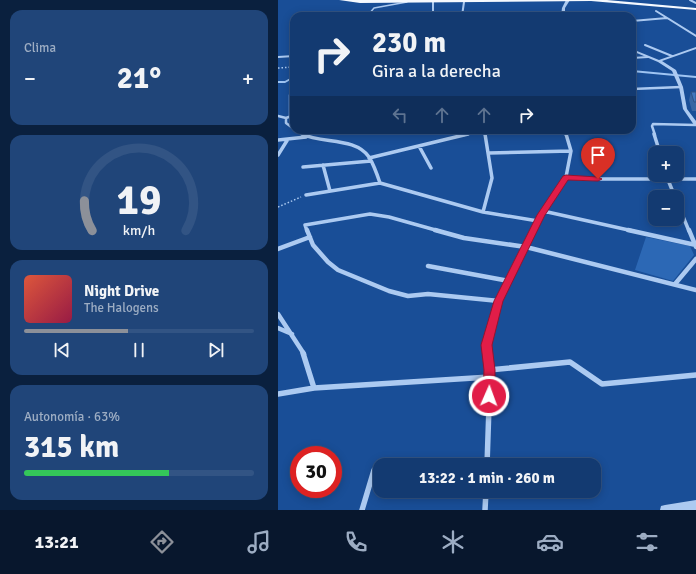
<!DOCTYPE html>
<html lang="es">
<meta charset="utf-8">
<style>
body{margin:0;font-family:Signika,sans-serif;background:#204579;color:#f1f3f6;height:100vh;display:flex;flex-direction:column;font-size:15px;white-space:nowrap}
*{box-sizing:border-box;margin:0}
p{font-size:13px;color:#9dadc3}
.icon{flex:none;width:22px;height:22px;fill:none;stroke:currentColor;stroke-width:2;stroke-linecap:round;stroke-linejoin:round}
.map{position:relative;flex:1;overflow:hidden}
.side{display:flex;flex-direction:column;gap:10px;padding:10px;background:#0a203e;width:278px}
.side>*{flex:none}
.top-card{position:absolute;left:12px;top:12px;width:346px;height:122px;border-radius:12px;box-shadow:0 2px 10px #0003,0 0 0 1px #325484;background:#133a71;color:#f1f3f6;overflow:hidden}
.buttons{position:absolute;left:370px;top:146px;display:grid;gap:8px}
.buttons a{display:grid;place-items:center;width:36px;height:36px;border-radius:8px;background:#133a71;box-shadow:0 2px 10px #0003,0 0 0 1px #325484;font-size:20px}
.speed{position:absolute;left:12px;top:446px;display:flex;gap:8px;font-size:20px;font-weight:700;text-align:center}
.speed>*{display:grid;place-content:center;width:52px;height:52px;border-radius:50%;background:#133a71;box-shadow:0 2px 10px #0003,0 0 0 1px #325484;line-height:1}
.speed .limit{border:6px solid #d22;background:#fff;color:#111}
.pin{position:absolute;display:grid;place-items:center;width:34px;height:34px;color:#fff;margin:-41px -17px;border-radius:50% 50% 50% 0;rotate:-45deg;box-shadow:0 0 4px #0007}
.pin .icon{rotate:45deg}
.me{position:absolute;width:44px;margin:-22px;rotate:2deg;stroke-linejoin:round;filter:drop-shadow(0 0 3px #0008)}
.turn{display:flex;align-items:center;gap:14px;height:84px;padding:0 16px;font-size:18px}
.turn .icon{width:52px;height:52px;stroke-width:2.5}
.turn b{display:block;font-size:28px;line-height:34px}
.lanes{display:flex;align-items:center;height:38px;padding:0 16px;background:#0003;justify-content:center;gap:20px;direction:ltr}
.lanes .off{opacity:.35}
.big{font-size:30px;font-weight:700;line-height:1.1}
.side .card{flex:1;display:flex;flex-direction:column;justify-content:center;gap:6px;min-width:0;padding:0 14px;border-radius:12px;background:#204579}
.side .dial{align-items:center;gap:0}
.dial svg{height:104px;overflow:visible;fill:none;stroke:#325484;stroke-width:7;stroke-linecap:round;text-anchor:middle}
.dial text{fill:#f1f3f6;stroke:none}
.song{display:flex;align-items:center;gap:12px}
.cover{width:48px;height:48px;border-radius:6px;background:linear-gradient(135deg,hsl(10 70% 55%),hsl(340 70% 35%))}
.played{height:4px;border-radius:2px;background:linear-gradient(90deg,#8c9099 45%,#325484 45%)}
.keys{display:flex;justify-content:space-around;direction:ltr}
.heat{display:flex;justify-content:space-between;align-items:center;font-size:22px;direction:ltr}
.charge{height:6px;border-radius:3px;background:linear-gradient(90deg,#34c759 63%,#325484 0)}
.trip{position:absolute;left:95px;top:458px;width:228px;height:40px;border-radius:12px;background:#133a71;box-shadow:0 2px 10px #0003,0 0 0 1px #325484;font-weight:700;line-height:40px;text-align:center}
.dock{display:flex;height:64px;justify-content:space-around;align-items:center;background:#08172d;color:#9dadc3}
.dock .icon{width:28px;height:28px}
.dock .current{color:#8c9099}
.dock b{font-size:18px;color:#f1f3f6}
main{display:flex;flex:1;min-height:0}
.map>svg:first-child{display:block}
.green{fill:#2c68b5}
.lines{fill:none;stroke-linecap:round;stroke-linejoin:round}
.stream{stroke:#9fc5f3;stroke-width:2}
.path{stroke:#accaf1;stroke-width:1.5;stroke-dasharray:1.5 2;stroke-linecap:butt}
.service{stroke:#accaf1;stroke-width:1.5}
.minor-far4{stroke:#accaf1;stroke-width:2}
.minor-far3{stroke:#accaf1;stroke-width:2.5}
.minor-far2{stroke:#accaf1;stroke-width:3.5}
.minor-far1{stroke:#accaf1;stroke-width:4.5}
.minor{stroke:#accaf1;stroke-width:5.5}
.tertiary{fill:#accaf1;fill-rule:evenodd}
.primary{fill:#f5f9ff;fill-rule:evenodd}
.wall{fill:#3866a3}
.building{fill:#4177be;stroke:#2e5385}
.route{fill:#e11d48;stroke:#92132f}
</style>
<main>
<section class="side">
<div class="card"><p>Clima</p>
<div class="heat"><a>−</a><b class="big">21°</b><a>+</a></div>
</div>
<div class="card dial"><svg viewBox="0 0 100 80">
<path d="M14 69A42 42 0 1 1 86 69"/>
<path d="M14 69A42 42 0 0 1 8 46" stroke="#8c9099"/>
<text x="50" y="56" font-size="32" font-weight="700">19</text>
<text x="50" y="72" font-size="11">km/h</text>
</svg></div>
<div class="card">
<div class="song"><i class="cover"></i><div><b>Night Drive</b><p>The Halogens</p></div></div>
<div class="played"></div>
<div class="keys"><svg class="icon" aria-label="previous" viewBox="0 0 24 24"><path d="M18 5L8 12l10 7zM5 5v14"/></svg><svg class="icon" aria-label="pause" viewBox="0 0 24 24"><path d="M8 5v14M16 5v14"/></svg><svg class="icon" aria-label="next" viewBox="0 0 24 24"><path d="M6 5l10 7-10 7zM19 5v14"/></svg></div>
</div>
<div class="card"><p>Autonomía · 63%</p><b class="big">315 km</b><div class="charge"></div></div>
</section>
<div class="map">
<svg width="418" height="510" viewBox="0 0 418 510">
<rect width="100%" height="100%" fill="#194e97"/>
<path class="green" d="M368 237 412 246 416 255 395 281 357 270Z"/>
<g class="lines">
<path class="stream" d="M354 71 418 77
M0 82H7L16 77"/>
<path class="path" d="M0 68 16 67
M0 207 23 197"/>
<path class="service" d="M93 16 91 14 96 8 129 2"/>
<path class="minor-far4" d="M412 0 418 3
M155 2V16
M378 11 418 36
M184 16 186 2
M354 21 389 18
M367 45 394 56
M0 57 16 56
M354 58 370 57"/>
<path class="minor-far3" d="M354 89 403 87
M16 115 8 118V123L16 129
M0 116 8 118
M12 117V95H16
M18 130 26 135
M206 130 207 135
M285 130 288 135
M186 135 206 130
M377 135 374 126 375 124 418 125"/>
<path class="minor-far2" d="M24 134C44 144 77 137 91 157 96 165 99 174 102 183
M376 134 382 153
M0 140 28 137
M141 146 153 168
M211 153 293 151
M0 155 10 139
M91 158 190 134
M45 165 52 191
M25 167 93 161
M388 175 397 197
M288 177 306 179H418
M28 195 102 183 205 212 260 221
M399 202 411 231
M265 211 355 231
M205 212 214 178 207 134
M29 231 27 225 92 214 111 217 161 231
M255 231 265 211 288 177 293 151 288 134"/>
<path class="minor-far1" d="M29 230 35 245 50 262 60 270 111 291 130 296 150 294 221 301
M157 230 186 238 248 247 418 290
M350 230 418 245
M411 230 418 247
M0 249 32 237
M150 266 231 281
M397 284 418 259
M0 314 26 354
M0 328 14 334
M210 354C207 319 240 261 256 230"/>
<path class="minor" d="M25 353 36 388
M211 370 292 362 324 384 418 375
M0 394 36 388 212 377
M209 465 212 377 210 353
M84 510 96 470
M207 510 208 491"/>
<path class="tertiary" d="M288 0H292L287 8V16H283L284 8Z
M418 47V49L384 61 398 70 405 87 409 109 418 121V126L416 125 405 109 401 87 394 71 380 62 354 51V49L381 60Z
M418 500V510H382L383 506 387 505Z"/>
<path class="primary" d="M61 0H329L418 8V10L313 1 82 3Z"/>
</g>
<path class="wall" d="M413 92H418V111H414L411 100Z"/>
<path class="building" d="M413 92H418V102H416Z"/>
<path class="route" d="M288 175 320 177 324 179 320 181 290 180 267 215 225 301 214 345 217 370V396L215 399 211 401 207 399 205 396 206 370 203 345 216 301 259 215 285 176Z"/>
</svg>
<div class="buttons">
<a>+</a>
<a>−</a>
</div>
<div class="speed"><div class="limit">30</div></div>
<div class="pin" style="left:320px;top:179px;background:#d93025"><svg class="icon" aria-label="arrive" viewBox="0 0 24 24"><path d="M6 21V4h12l-3 4 3 4H6"/></svg></div>
<svg class="me" style="left:211px;top:396px" viewBox="-20 -20 40 40"><circle r="17" fill="#e11d48" stroke="#fff" stroke-width="3"/><path d="M0-11L8 9 0 5-8 9z" fill="#fff"/></svg>
<div class="trip">13:22 · 1 min · 260 m</div>
<div class="top-card">
<div class="turn"><svg class="icon" aria-label="right" viewBox="0 0 24 24"><path d="M7 20v-9h11M14 6l5 5-5 5"/></svg><div><b>230 m</b>Gira a la derecha</div></div>
<div class="lanes"><svg class="icon off" aria-label="left" viewBox="0 0 24 24"><path d="M17 20v-9H6M10 6l-5 5 5 5"/></svg><svg class="icon off" aria-label="ahead" viewBox="0 0 24 24"><path d="M12 20V5M6 11l6-6 6 6"/></svg><svg class="icon off" aria-label="ahead" viewBox="0 0 24 24"><path d="M12 20V5M6 11l6-6 6 6"/></svg><svg class="icon" aria-label="right" viewBox="0 0 24 24"><path d="M7 20v-9h11M14 6l5 5-5 5"/></svg></div>
</div>
</div>
</main>
<nav class="dock">
<b>13:21</b>
<svg class="icon current" aria-label="directions" viewBox="0 0 24 24"><path d="M12 3l9 9-9 9-9-9zM9 14v-3h6M13 9l2 2-2 2"/></svg>
<svg class="icon" aria-label="music" viewBox="0 0 24 24"><path d="M9 18V5l10-2v13"/><circle cx="6" cy="18" r="3"/><circle cx="16" cy="16" r="3"/></svg>
<svg class="icon" aria-label="phone" viewBox="0 0 24 24"><path d="M5 4h4l2 5-3 2q2 4 5 5l2-3 5 2v4C11 20 4 13 5 4z"/></svg>
<svg class="icon" aria-label="climate" viewBox="0 0 24 24"><path d="M12 3v18M4 7l16 10M4 17L20 7"/></svg>
<svg class="icon" aria-label="car" viewBox="0 0 24 24"><path d="M5 17H2v-5l4-1 3-4h7l3 4 3 1v5h-3M9 17h6M6 11h13"/><circle cx="7" cy="17" r="2"/><circle cx="17" cy="17" r="2"/></svg>
<svg class="icon" aria-label="filters" viewBox="0 0 24 24"><path d="M4 7h16M4 17h16"/><circle cx="9" cy="7" r="2"/><circle cx="15" cy="17" r="2"/></svg>
</nav>
